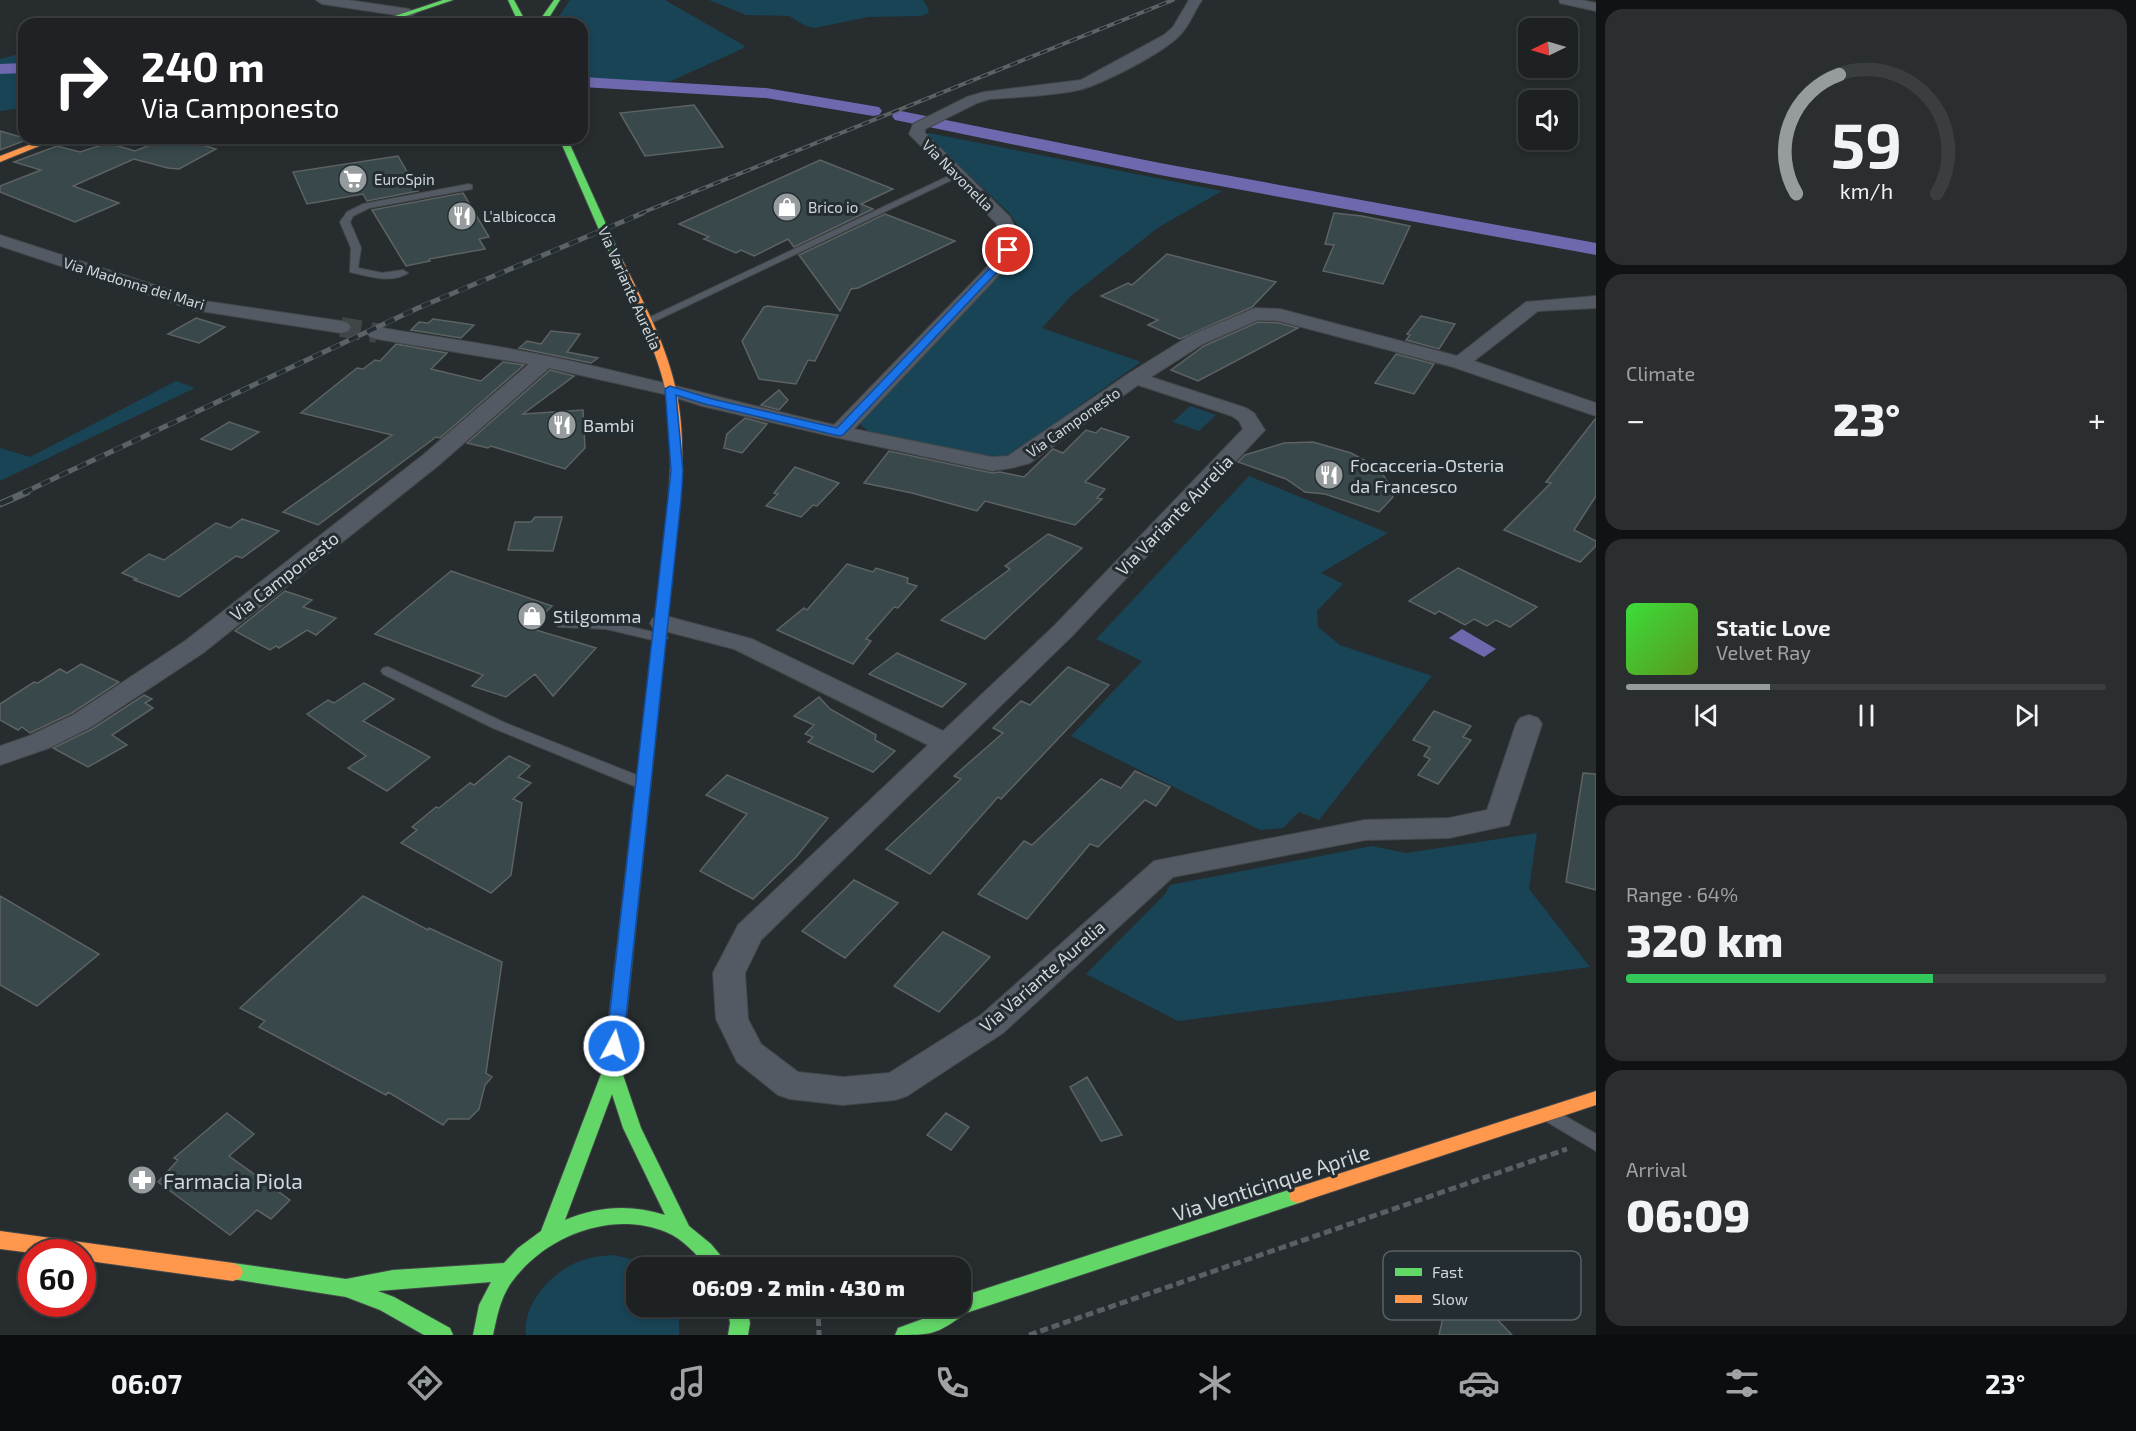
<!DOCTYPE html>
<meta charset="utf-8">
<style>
body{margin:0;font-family:"Exo 2",sans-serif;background:#2a2e2f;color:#f1f3f6;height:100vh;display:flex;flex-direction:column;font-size:22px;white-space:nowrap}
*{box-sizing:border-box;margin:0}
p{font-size:20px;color:#a0a3a5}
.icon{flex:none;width:33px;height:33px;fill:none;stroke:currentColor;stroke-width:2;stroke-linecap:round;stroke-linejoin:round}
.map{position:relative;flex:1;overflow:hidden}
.sheet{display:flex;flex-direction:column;gap:9px;padding:9px;background:#101213;width:540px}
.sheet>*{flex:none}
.banner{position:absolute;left:18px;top:18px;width:570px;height:126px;border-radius:18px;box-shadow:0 3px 9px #0003,0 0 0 2px #3b3e40;background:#202124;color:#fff;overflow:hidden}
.needle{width:39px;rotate:265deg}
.buttons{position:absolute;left:1518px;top:18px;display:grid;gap:12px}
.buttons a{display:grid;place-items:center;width:60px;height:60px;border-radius:12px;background:#1d2122;box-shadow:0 3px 9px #0003,0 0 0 2px #3b3e40;font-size:30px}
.speed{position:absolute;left:18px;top:1239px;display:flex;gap:12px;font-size:30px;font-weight:700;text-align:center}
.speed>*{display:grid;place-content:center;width:78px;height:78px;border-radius:50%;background:#1d2122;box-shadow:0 3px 9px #0003,0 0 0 2px #3b3e40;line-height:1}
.speed .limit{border:9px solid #d22;background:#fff;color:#111}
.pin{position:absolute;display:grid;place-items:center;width:51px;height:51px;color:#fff;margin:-26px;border:3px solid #fff;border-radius:50%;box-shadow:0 2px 6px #0007}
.me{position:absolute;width:66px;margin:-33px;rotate:6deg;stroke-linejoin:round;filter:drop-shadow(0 0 4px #0008)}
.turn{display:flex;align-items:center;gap:21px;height:126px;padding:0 24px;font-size:27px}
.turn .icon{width:78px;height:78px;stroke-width:2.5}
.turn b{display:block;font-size:42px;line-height:51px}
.big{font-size:45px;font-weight:800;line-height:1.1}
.sheet .card{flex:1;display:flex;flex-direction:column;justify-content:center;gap:9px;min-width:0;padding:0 21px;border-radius:18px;background:#2a2e2f}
.sheet .dial{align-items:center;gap:0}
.dial svg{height:156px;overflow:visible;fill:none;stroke:#3b3e40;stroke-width:7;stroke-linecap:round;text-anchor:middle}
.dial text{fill:#f1f3f6;stroke:none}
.song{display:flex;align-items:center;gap:18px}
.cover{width:72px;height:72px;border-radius:9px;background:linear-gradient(135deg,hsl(120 70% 55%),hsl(90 70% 35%))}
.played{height:6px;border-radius:3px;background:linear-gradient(90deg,#969b9e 30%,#3b3e40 30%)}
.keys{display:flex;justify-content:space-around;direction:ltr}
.heat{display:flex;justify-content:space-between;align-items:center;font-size:33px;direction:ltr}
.charge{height:9px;border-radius:4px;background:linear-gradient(90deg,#34c759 64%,#3b3e40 0)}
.trip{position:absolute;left:626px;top:1257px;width:345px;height:60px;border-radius:18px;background:#1d2122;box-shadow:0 3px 9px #0003,0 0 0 2px #3b3e40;font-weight:800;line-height:60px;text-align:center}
.tabs{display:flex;height:96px;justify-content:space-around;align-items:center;background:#0c0d0e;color:#a0a3a5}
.tabs .icon{width:42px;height:42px}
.tabs .on{color:#969b9e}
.tabs b{font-size:27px;color:#f1f3f6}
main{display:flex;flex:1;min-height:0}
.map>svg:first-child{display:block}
.green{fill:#184456}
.water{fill:#6e68ae}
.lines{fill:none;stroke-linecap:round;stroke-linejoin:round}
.canal{fill:#6e68ae;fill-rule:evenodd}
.building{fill:#38484b;stroke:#5d6263;stroke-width:1.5}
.street-tunnel{stroke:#404648;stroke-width:20;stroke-dasharray:20 10;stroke-linecap:butt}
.lane-casing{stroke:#434749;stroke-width:2}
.street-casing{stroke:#434749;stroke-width:2}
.fast-casing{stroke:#434749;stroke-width:2}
.slow-casing{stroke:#434749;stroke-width:2}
.path{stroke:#5a5f64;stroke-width:5;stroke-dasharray:8 4;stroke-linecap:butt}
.lane{fill:#545a63;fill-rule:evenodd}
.street{fill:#545a63;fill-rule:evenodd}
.fast{fill:#63d668;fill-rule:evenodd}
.slow{fill:#ff974d;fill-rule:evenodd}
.rail-far2-casing{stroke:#5d6266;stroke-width:4}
.rail-far1-casing{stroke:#5d6266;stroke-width:5}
.rail-casing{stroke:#5d6266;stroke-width:7}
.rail-far2{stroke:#242d31;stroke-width:2;stroke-dasharray:8;stroke-linecap:butt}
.rail-far1{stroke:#242d31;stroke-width:4;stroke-dasharray:10;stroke-linecap:butt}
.rail{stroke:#242d31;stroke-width:4.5;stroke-dasharray:14;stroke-linecap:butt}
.route{fill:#1a73e8;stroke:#114b97;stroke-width:1.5}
.labels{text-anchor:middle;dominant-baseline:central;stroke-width:6;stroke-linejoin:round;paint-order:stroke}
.far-street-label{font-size:15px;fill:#d1d7da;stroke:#242d31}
.far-poi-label{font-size:15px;fill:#d1d7da;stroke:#242d31;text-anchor:start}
.poi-label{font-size:18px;fill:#d1d7da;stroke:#242d31;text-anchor:start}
.street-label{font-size:18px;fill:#d1d7da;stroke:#242d31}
.near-poi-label{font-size:21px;fill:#d1d7da;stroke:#242d31;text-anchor:start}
.near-street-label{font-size:21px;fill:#d1d7da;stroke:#242d31}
.key{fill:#242d31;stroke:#586064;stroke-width:1.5}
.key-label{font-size:16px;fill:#d1d7da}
</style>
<main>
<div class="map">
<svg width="1596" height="1335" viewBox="0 0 1596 1335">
<rect width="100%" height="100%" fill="#272c2e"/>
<path class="green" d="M570 0H665L745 46 742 49 671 81 660 83 582 79V24H554Z
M709 0H923L929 10 927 14 921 16 868 17 815 28 806 26 789 16 746 15Z
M15 55H24V64L13 70H24V108L0 111V59Z
M929 133 1222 191 1159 227 1071 296 1042 328 1141 362 1010 455C974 461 907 440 870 433L861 425 860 419 1013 260 1024 242 1021 230 1009 213 926 134Z
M176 381 195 388 0 481V448L30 457Z
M1190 406 1216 415 1199 431 1173 422Z
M1249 476 1388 533 1321 573 1343 584 1317 611 1318 627 1340 645 1432 676 1319 820 1299 812 1283 828 1260 830 1071 736 1142 661 1096 639Z
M1537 833 1529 889 1590 967 1178 1021 1086 974 1165 894 1170 885 1372 846 1406 853Z
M613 1255 636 1260 650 1267 636 1268V1306L679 1307V1335H526C522 1300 558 1265 590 1258 597 1256 605 1256 613 1255Z"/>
<path class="water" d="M1462 629 1496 649 1484 657 1449 638Z"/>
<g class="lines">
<path class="canal" d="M24 63V73L0 74V64Z
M582 77 766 88 873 106 879 107 882 111 879 115 873 116 766 98 582 87Z
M901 111 1160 163 1596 243V255L1160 175 895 120 892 116 895 112Z"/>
</g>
<path class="building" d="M694 105 723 147 645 156 620 113Z
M0 131 24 138 29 139 0 150Z
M168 138H179L216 149 179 169 168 168 134 159 73 186 119 203 75 222 0 192V186L41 170 14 162 57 146 80 152 108 143 135 151Z
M398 156 418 191 367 201 363 194 307 204 293 172Z
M820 160 893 189 861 204 873 209 794 247 788 239 754 256 741 250 736 253 704 239 709 237 679 224Z
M463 193 489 237 479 239 485 249 429 259 430 261 406 266 372 210Z
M1334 213 1362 216 1410 226 1383 284 1323 271 1334 245 1325 244Z
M885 214 955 241 858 288 851 289 840 311 799 255Z
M1167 254 1257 277 1276 282 1252 307 1180 339 1148 325 1158 320 1101 296 1128 283 1132 285Z
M768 306 838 315 815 361 808 360 796 384 759 379 742 341 764 307Z
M1421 316 1455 324 1439 349 1406 340 1410 335 1407 334Z
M196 318 225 327 199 343 168 334Z
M433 319 474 325 461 338 411 330 419 322 428 323Z
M1258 322 1279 323 1298 328 1198 381 1171 370 1204 346Z
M551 331 580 334 567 352 598 358 591 363 519 348 527 341 541 344Z
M396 344 447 353 431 369 481 381 503 362 524 365 440 438 436 437 318 525 283 512 392 435 301 413 357 368 363 369 375 360 380 361Z
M1396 354 1434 364 1414 394 1375 383Z
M550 370 574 376 523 414 583 410 585 448 565 469 491 446 488 448 467 443Z
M779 390 788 400 779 410 761 405Z
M745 418 767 424 742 453 724 448 727 434Z
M1596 418V496L1574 530 1596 541V546L1580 562 1504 530 1551 483 1546 482Z
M229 422 259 432 231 450 201 439Z
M1101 428 1129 437 1085 482 1105 489 1097 498 1102 499 1075 525 985 501 977 511 912 493 864 483 889 451 992 473 1000 472 1024 477 1053 449 1063 453 1086 430 1096 433Z
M1313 442 1351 453 1379 468 1391 488 1393 497 1379 512 1325 494 1305 492 1286 479 1238 462 1245 455 1284 443Z
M795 467 839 483 817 506 813 505 801 517 766 506 778 494 774 493Z
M535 517H562L553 551 508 550 515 522H531Z
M242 519 279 531 242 558 236 556 179 597 134 580 137 579 122 573 149 554 164 560 216 523 230 528Z
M1048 534 1082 548 985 639 941 620 1010 569 1005 566Z
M847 564 873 572 876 568 908 578 907 583 917 586 898 608 894 607 866 639 871 641 853 664 777 630 804 608 807 610Z
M1458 568 1537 607 1510 627 1496 620 1487 626 1474 619 1465 625 1439 611 1435 614 1409 601Z
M451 571 552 606 529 628 596 648 553 696 535 674 506 697 472 686 483 675 375 634Z
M285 591 312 600 303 607 336 618 316 635 307 630 279 648 276 646 270 650 235 631Z
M897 653 966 684 942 707 869 674Z
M81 664 119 682 72 713 30 733 22 727 18 730 0 720V704L34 682 38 683 60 669 67 673Z
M1068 667 1109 685 1001 799 998 797 930 874 886 849 961 779 954 776 1003 733 993 728 1021 701 1030 705Z
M364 683 394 699 363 721 430 757 387 791 348 768 366 756 307 714 328 700 334 703Z
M144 695 152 699 145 703 153 708 112 735 127 745 88 767 53 748 92 729Z
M819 697 830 709 876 735 875 740 895 751 873 772 808 742 813 737 805 734 814 725 794 716Z
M1434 711 1471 726 1463 737 1471 740 1438 784 1418 775 1430 759 1424 756 1430 747 1413 740Z
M509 756 530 766 518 777 531 783 513 799 522 803 511 875 491 893 401 843 417 830 412 827 436 807 439 808 470 783 474 785Z
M1135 771 1170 787 1156 806 1145 800 1098 847 1090 844 1027 919 978 894 1024 841 1032 845 1101 779 1121 788Z
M1583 773 1596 774V890L1566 882Z
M727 775 828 818 796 857 753 899 700 871 747 814 706 795Z
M854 880 898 903 845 958 802 931Z
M0 896 99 954 37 1006 0 985Z
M363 896 428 930 429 928 502 962 486 1073 492 1077 485 1085 479 1109 469 1119H448L443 1125 388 1092 386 1095 259 1027 265 1021 240 1008Z
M943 932 990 957 939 1012 894 986Z
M1087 1077 1122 1135 1101 1141 1070 1087Z
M227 1113 254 1134 229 1156 290 1200 271 1219 257 1210 230 1235 158 1182 178 1160 174 1158Z
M946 1113 969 1127 951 1150 927 1135Z
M1476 1297 1512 1335H1439L1446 1304Z"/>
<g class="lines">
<path class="street-tunnel" d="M341 327 377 333"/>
<g class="lane-casing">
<path id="lane" d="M955 173 962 175 651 323H643L642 321Z
M469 184 472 185V189L369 208 353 216 350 222 361 248 358 268 382 273 403 270 408 273C392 284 367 276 350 272L351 248 340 222 347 212 363 204Z
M563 620 606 621 666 635 668 638 661 642 606 629 558 627 556 624Z
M388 667 503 722 649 780 651 784 649 788H639L493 728 383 674 381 671 383 668Z
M1553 1109 1596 1134V1151L1547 1122 1544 1117 1547 1112Z"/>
</g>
<g class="street-casing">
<path id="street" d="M316 0H348L409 9 416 13 409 17 322 4Z
M1189 0H1202C1194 11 1190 25 1180 35 1163 53 1098 87 1074 91 1047 96 1018 97 990 99L977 103 925 129V133L1010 217 1021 240 1000 274 854 429 992 457 1008 456 1128 374 1189 336 1255 308 1280 309 1457 356 1526 302 1596 296V308L1538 311 1474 361 1596 403V416L1453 367 1279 321 1258 320 1203 344 1151 377 1246 408 1254 413 1265 430 1073 635 761 940 745 973 748 1019 761 1044 798 1072 843 1077 889 1073 981 1015 1154 861 1365 820 1449 818 1487 810 1516 724 1520 718 1529 715 1538 718 1542 724 1509 825 1449 838 1365 840 1173 877 1003 1033 907 1096 895 1100 843 1105 790 1099 778 1095 737 1062 716 1019 713 973 738 925 928 745 734 649 653 628 650 623 653 618 662 615 752 639 943 731 1055 625 1243 429 1239 421 1232 416 1138 385 1030 463 1011 468 992 471 839 438 702 406 664 394 549 368 439 465 203 653 91 727 49 748 0 765V746L29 736 73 715 185 641 423 455 529 364 377 339 370 337 367 333 370 329 377 327C434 337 491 344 547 356 644 376 738 403 834 425L987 267 1003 240 996 223 912 137 909 134 913 124 967 97 984 92 1081 80 1164 35 1173 27Z
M1559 0H1582L1596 3V11L1560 3Z
M0 235 204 301 341 321 348 323 351 327 348 331 341 333 194 310 0 246Z"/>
</g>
<g class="fast-casing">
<path id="fast" d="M443 0H453L382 24H371Z
M508 0H514L527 24H519Z
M554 0H560L545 24H537Z
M559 138H567L620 255 618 257 610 255Z
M671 527 677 531 621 1069 641 1128 689 1226 711 1244 731 1268H708C696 1254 683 1239 666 1232 611 1210 545 1236 511 1283 500 1299 497 1317 493 1335H473L479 1305 491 1282 378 1291 394 1297 450 1328 453 1335H424L380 1310 346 1297 226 1278 223 1272 226 1266 233 1263 346 1279 393 1270 504 1263 518 1248 541 1231 603 1069 665 531ZM612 1094 623 1128 665 1215C631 1204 598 1206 565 1220Z
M1298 1187 1305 1189 1307 1195 1305 1201 966 1313C936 1335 932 1335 895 1335L898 1328 928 1317 943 1306H960V1297Z
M727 1306H747L750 1323 748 1335H728L730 1323Z"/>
</g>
<g class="slow-casing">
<path id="slow" d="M47 138H59L0 162V156Z
M612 253 620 255C641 298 666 342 676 390 686 436 682 484 677 531L671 535 665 531C670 484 675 435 665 388 654 341 630 298 610 255Z
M1596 1091V1105L1298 1203 1291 1201 1289 1195 1291 1189 1298 1187Z
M0 1231 233 1263 240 1266 243 1272 240 1278 233 1281 82 1260V1252L32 1253 0 1249Z"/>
</g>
<path class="path" d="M818 1306 819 1335
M1029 1335 1567 1149"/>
<use href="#lane" class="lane"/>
<use href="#street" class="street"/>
<use href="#fast" class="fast"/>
<use href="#slow" class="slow"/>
<g class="rail-far2-casing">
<path id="rail-far2" d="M639 214 1173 0"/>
</g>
<g class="rail-far1-casing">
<path id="rail-far1" d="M23 493 418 308 643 213"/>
</g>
<g class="rail-casing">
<path id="rail" d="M0 504 27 492"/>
</g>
<use href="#rail-far2" class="rail-far2"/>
<use href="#rail-far1" class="rail-far1"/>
<use href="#rail" class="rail"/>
</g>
<path class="route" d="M1008 247 1012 250 997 272 843 435 839 436 705 404 676 395 683 471 681 500 623 1046 621 1051 614 1053 608 1051 606 1046 671 471 665 389 670 386 712 399 837 428 990 268 1004 248Z"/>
<defs>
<g id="supermarket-disc" transform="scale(1.5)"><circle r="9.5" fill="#969b9e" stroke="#242d31"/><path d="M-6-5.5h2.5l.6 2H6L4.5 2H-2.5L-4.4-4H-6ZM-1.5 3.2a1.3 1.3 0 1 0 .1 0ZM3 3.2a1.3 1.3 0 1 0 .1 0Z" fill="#fff"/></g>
<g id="shop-disc" transform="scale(1.5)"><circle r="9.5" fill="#969b9e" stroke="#242d31"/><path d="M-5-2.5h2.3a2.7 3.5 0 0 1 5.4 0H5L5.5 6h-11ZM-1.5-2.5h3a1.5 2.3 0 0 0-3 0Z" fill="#fff"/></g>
<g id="restaurant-disc" transform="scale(1.5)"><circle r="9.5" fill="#969b9e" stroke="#242d31"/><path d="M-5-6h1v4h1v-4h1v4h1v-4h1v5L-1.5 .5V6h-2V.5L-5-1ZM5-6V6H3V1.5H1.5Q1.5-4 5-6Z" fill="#fff"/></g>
<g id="pharmacy-disc" transform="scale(1.5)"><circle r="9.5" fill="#969b9e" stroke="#242d31"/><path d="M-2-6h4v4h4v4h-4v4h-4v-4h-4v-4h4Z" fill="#fff"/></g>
</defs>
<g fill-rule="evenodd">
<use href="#supermarket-disc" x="353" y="179"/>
<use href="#shop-disc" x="787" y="207"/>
<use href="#restaurant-disc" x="462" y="216"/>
<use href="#restaurant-disc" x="562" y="425"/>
<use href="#restaurant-disc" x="1329" y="475"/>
<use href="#shop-disc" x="532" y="616"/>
<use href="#pharmacy-disc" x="142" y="1180"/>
</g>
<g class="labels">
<g class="far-street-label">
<text transform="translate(958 175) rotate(45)">Via Navonella</text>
<text transform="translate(134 283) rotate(17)">Via Madonna dei Mari</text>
<text transform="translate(630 288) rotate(66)">Via Variante Aurelia</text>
<text transform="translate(1073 422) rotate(-35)">Via Camponesto</text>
</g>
<g class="far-poi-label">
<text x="374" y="179">EuroSpin</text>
<text x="808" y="207">Brico io</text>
<text x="483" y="216">L'albicocca</text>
</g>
<g class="poi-label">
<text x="583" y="425">Bambi</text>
<text x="1350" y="465">Focacceria-Osteria<tspan x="1350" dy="21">da Francesco</tspan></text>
<text x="553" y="616">Stilgomma</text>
</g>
<g class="street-label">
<text transform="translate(1174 515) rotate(-46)">Via Variante Aurelia</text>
<text transform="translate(284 576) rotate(-38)">Via Camponesto</text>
<text transform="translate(1042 976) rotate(-41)">Via Variante Aurelia</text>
</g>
<g class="near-poi-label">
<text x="163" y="1180">Farmacia Piola</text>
</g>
<g class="near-street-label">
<text transform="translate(1271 1182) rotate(-18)">Via Venticinque Aprile</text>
</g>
</g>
<rect x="1383" y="1251" width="198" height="69" rx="9" class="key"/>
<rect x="1395" y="1268" width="27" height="8" fill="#63d668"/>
<rect x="1395" y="1295" width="27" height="8" fill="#ff974d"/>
<g class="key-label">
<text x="1432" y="1278">Fast</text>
<text x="1432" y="1305">Slow</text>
</g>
</svg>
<div class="buttons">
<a><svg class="needle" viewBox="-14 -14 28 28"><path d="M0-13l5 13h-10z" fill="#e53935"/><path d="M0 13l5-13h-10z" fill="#a0a3a5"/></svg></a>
<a><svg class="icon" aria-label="sound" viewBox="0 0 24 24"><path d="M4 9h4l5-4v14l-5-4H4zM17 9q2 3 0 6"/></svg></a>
</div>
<div class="speed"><div class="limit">60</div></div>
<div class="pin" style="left:1008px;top:250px;background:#d93025"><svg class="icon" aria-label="arrive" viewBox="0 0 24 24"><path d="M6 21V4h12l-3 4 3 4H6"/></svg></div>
<svg class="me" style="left:614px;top:1046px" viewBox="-20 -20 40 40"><circle r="17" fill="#1a73e8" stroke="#fff" stroke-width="3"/><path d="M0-11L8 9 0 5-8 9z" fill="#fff"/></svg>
<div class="trip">06:09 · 2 min · 430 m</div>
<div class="banner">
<div class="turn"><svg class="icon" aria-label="right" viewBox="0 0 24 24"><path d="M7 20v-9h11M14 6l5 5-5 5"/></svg><div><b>240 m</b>Via Camponesto</div></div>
</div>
</div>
<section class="sheet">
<div class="card dial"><svg viewBox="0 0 100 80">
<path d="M14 69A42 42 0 1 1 86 69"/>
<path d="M14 69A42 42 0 0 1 36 8" stroke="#969b9e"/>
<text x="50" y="56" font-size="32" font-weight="700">59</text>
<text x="50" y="72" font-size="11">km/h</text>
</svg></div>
<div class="card"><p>Climate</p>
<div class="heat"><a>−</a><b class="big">23°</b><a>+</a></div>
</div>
<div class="card">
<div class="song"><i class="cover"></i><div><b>Static Love</b><p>Velvet Ray</p></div></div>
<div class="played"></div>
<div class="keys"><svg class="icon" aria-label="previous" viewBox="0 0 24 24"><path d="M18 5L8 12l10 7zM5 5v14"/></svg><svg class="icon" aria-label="pause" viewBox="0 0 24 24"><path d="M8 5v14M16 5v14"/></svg><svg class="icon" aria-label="next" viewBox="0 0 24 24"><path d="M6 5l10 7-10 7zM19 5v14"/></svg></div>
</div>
<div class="card"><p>Range · 64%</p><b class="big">320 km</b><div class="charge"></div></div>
<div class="card"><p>Arrival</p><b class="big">06:09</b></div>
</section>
</main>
<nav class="tabs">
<b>06:07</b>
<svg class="icon on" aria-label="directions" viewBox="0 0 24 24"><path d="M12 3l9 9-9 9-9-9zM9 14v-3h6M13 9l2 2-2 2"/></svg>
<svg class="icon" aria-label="music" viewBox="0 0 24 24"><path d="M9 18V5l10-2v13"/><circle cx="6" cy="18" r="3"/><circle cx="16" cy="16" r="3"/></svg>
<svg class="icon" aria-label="phone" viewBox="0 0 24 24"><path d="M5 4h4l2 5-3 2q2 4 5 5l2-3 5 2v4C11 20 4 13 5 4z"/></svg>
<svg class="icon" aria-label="climate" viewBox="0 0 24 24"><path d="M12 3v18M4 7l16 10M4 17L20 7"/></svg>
<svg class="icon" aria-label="car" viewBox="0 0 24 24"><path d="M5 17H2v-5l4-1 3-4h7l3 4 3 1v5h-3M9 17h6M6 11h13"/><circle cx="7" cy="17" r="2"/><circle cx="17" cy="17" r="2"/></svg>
<svg class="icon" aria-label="filters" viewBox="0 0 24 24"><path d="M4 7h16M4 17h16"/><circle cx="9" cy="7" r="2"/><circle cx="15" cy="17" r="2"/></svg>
<b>23°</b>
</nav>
